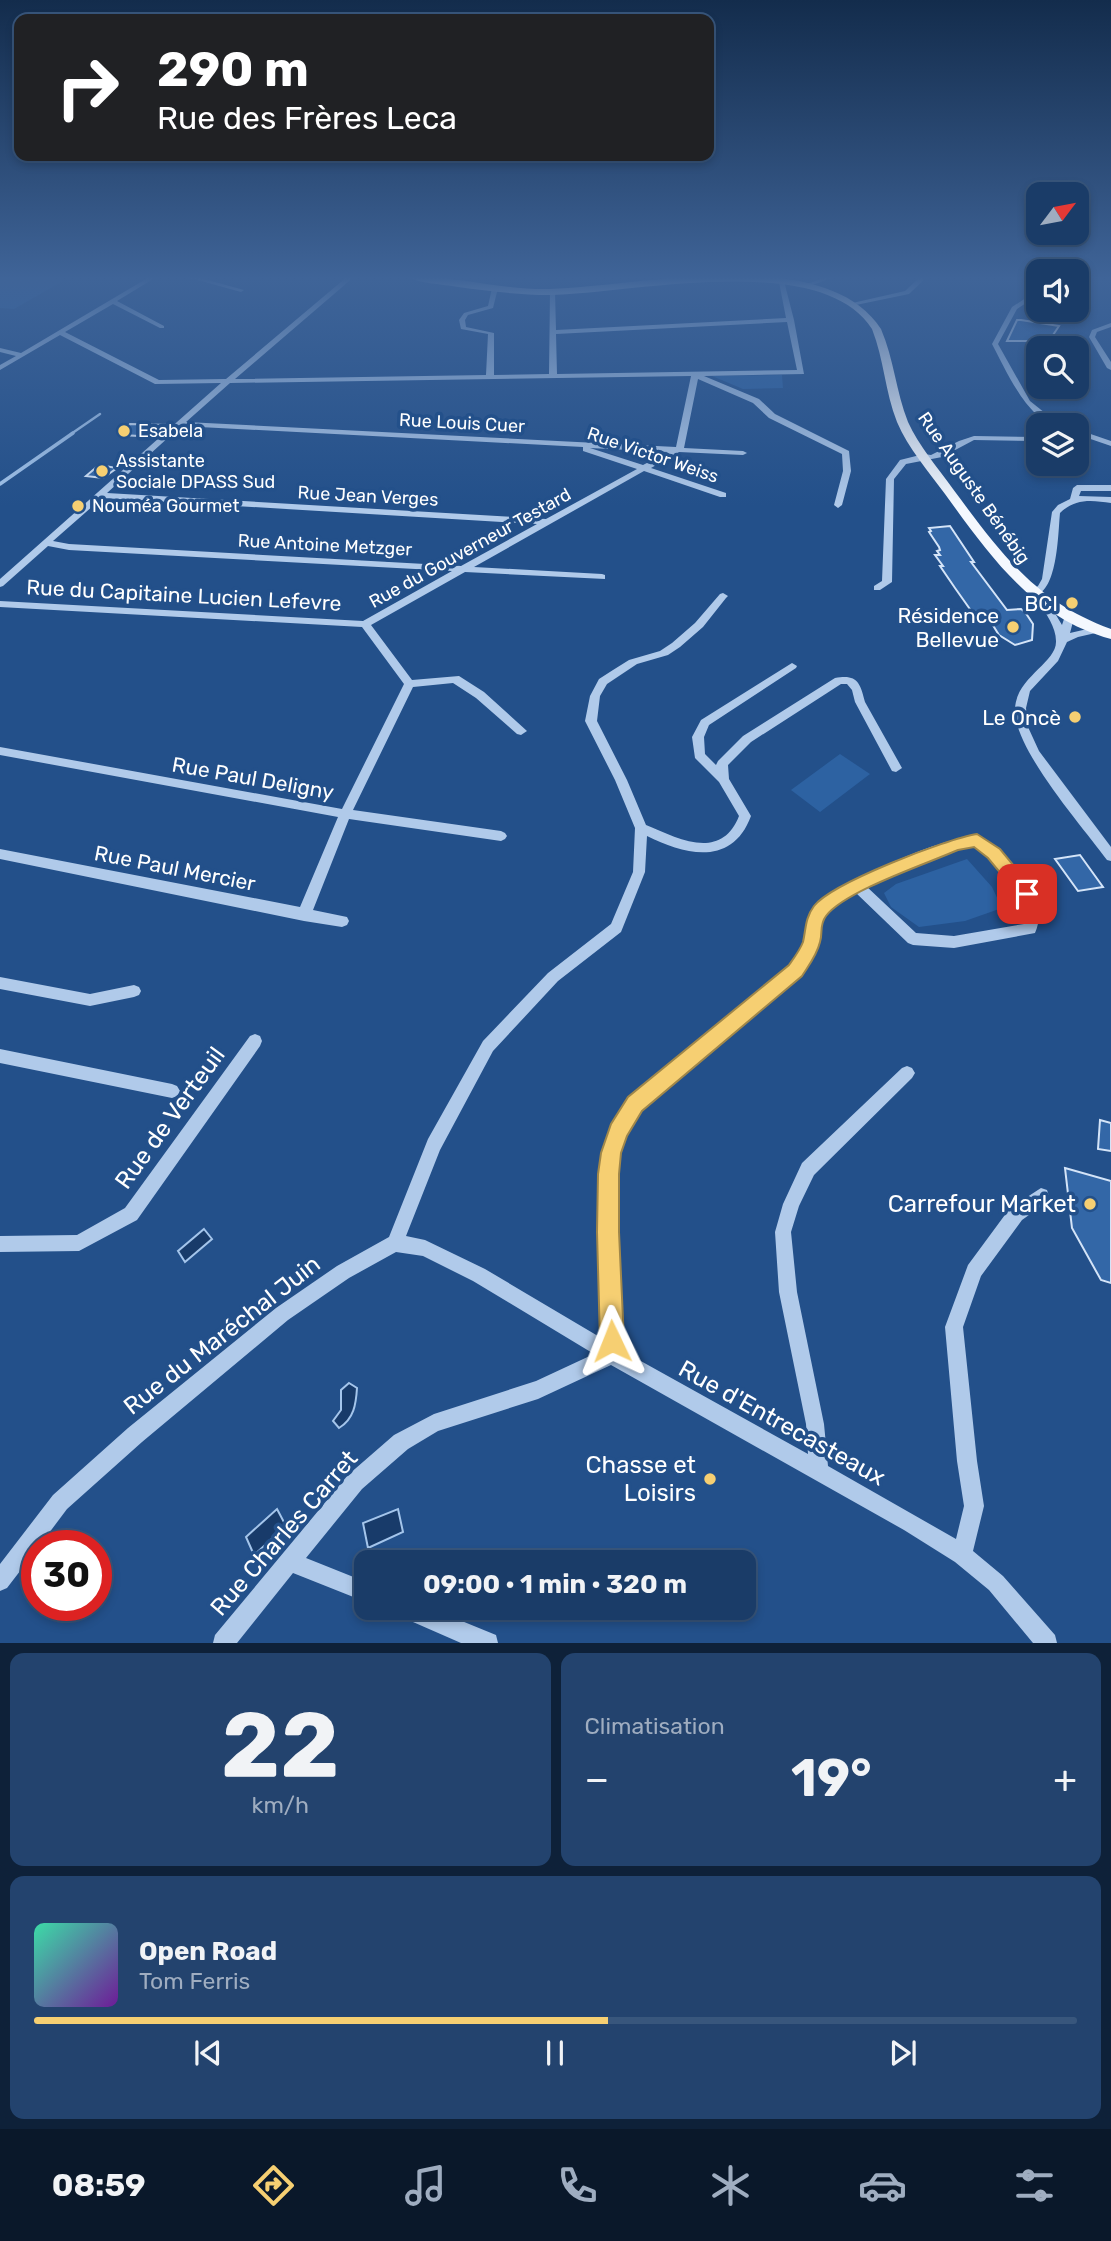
<!DOCTYPE html>
<html lang="fr">
<meta charset="utf-8">
<style>
body{margin:0;font-family:Rubik,sans-serif;background:#23436e;color:#f1f3f6;height:100vh;display:flex;flex-direction:column;font-size:26px;white-space:nowrap}
*{box-sizing:border-box;margin:0}
p{font-size:23px;color:#9fadc0}
.icon{flex:none;width:38px;height:38px;fill:none;stroke:currentColor;stroke-width:2;stroke-linecap:round;stroke-linejoin:round}
.map{position:relative;height:1643px;overflow:hidden}
.side{display:flex;flex-direction:column;gap:10px;padding:10px;background:#0e2139;flex:1}
.side>*{flex:none}
.banner{position:absolute;left:14px;top:14px;width:700px;height:147px;border-radius:14px;box-shadow:0 4px 10px #0003,0 0 0 2px #38567c;background:#202124;color:#fff;overflow:hidden}
.needle{width:46px;rotate:58deg}
.controls{position:absolute;left:1026px;top:182px;display:grid;gap:14px}
.controls a{display:grid;place-items:center;width:63px;height:63px;border-radius:14px;background:#1a3c68;box-shadow:0 4px 10px #0003,0 0 0 2px #38567c;font-size:35px}
.speed{position:absolute;left:21px;top:1530px;display:flex;gap:14px;font-size:35px;font-weight:700;text-align:center}
.speed>*{display:grid;place-content:center;width:91px;height:91px;border-radius:50%;background:#1a3c68;box-shadow:0 4px 10px #0003,0 0 0 2px #38567c;line-height:1}
.speed .limit{border:10px solid #d22;background:#fff;color:#111}
.pin{position:absolute;display:grid;place-items:center;width:60px;height:60px;color:#fff;margin:-30px;border-radius:14px;box-shadow:0 4px 10px #0006}
.me{position:absolute;width:77px;margin:-38px;rotate:358deg;stroke-linejoin:round;filter:drop-shadow(0 0 5px #0008)}
.turn{display:flex;align-items:center;gap:24px;height:147px;padding:0 28px;font-size:32px}
.turn .icon{width:91px;height:91px;stroke-width:2.5}
.turn b{display:block;font-size:49px;line-height:60px}
.big{font-size:52px;font-weight:700;line-height:1.1}
.side .widget{flex:1;display:flex;flex-direction:column;justify-content:center;gap:10px;min-width:0;padding:0 24px;border-radius:14px;background:#23436e}
.side .dial{align-items:center;gap:0}
.dial b{font-size:91px;line-height:1}
.song{display:flex;align-items:center;gap:21px}
.cover{width:84px;height:84px;border-radius:10px;background:linear-gradient(135deg,hsl(160 70% 55%),hsl(280 70% 35%))}
.played{height:7px;border-radius:4px;background:linear-gradient(90deg,#f6cf72 55%,#38567c 55%)}
.keys{display:flex;justify-content:space-around;direction:ltr}
.heat{display:flex;justify-content:space-between;align-items:center;font-size:38px;direction:ltr}
.side .tiles{flex:1;display:grid;gap:10px;grid-template-columns:1fr 1fr}
.widget:last-child{grid-column:span 2}
.trip{position:absolute;left:354px;top:1550px;width:402px;height:70px;border-radius:14px;background:#1a3c68;box-shadow:0 4px 10px #0003,0 0 0 2px #38567c;font-weight:700;line-height:70px;text-align:center}
.tabs{display:flex;height:112px;justify-content:space-around;align-items:center;background:#0a182a;color:#9fadc0}
.tabs .icon{width:49px;height:49px}
.tabs .active{color:#f6cf72}
.tabs b{font-size:32px;color:#f1f3f6}
.map>svg:first-child{display:block}
.green{fill:#2d62a2}
.water{fill:#183b6a;stroke:#a4c5eb;stroke-width:2}
.lines{fill:none;stroke-linecap:round;stroke-linejoin:round}
.stream-far1{stroke:#a4c5eb;stroke-width:2.5}
.stream{stroke:#a4c5eb;stroke-width:3.5}
.building{fill:#3367a7;stroke:#d4e4f8;stroke-width:2}
.minor{fill:#b0caea;fill-rule:evenodd}
.major{fill:#f4f8fe;fill-rule:evenodd}
.route{fill:#f6cf72;stroke:#a0874a;stroke-width:2}
.poi-dot{fill:#f6cf72;stroke:#23508a;stroke-width:2.5}
.labels{text-anchor:middle;dominant-baseline:central;stroke-width:7;stroke-linejoin:round;paint-order:stroke}
.far-street-label{font-size:18px;fill:#fff;stroke:#23508a}
.far-poi-label{font-size:18px;fill:#fff;stroke:#23508a;text-anchor:start}
.street-label{font-size:21px;fill:#fff;stroke:#23508a}
.poi-label{font-size:21px;fill:#fff;stroke:#23508a;text-anchor:end}
.near-street-label{font-size:24px;fill:#fff;stroke:#23508a}
.near-poi-label{font-size:24px;fill:#fff;stroke:#23508a;text-anchor:end}
</style>
<div class="map">
<svg width="1111" height="1643" viewBox="0 0 1111 1643">
<rect width="100%" height="100%" fill="#23508a"/>
<path class="green" d="M0 276H52L49 278 63 281 14 309 0 308Z
M782 375 783 388 743 389 712 376Z
M840 754 870 774 820 812 791 790Z
M967 859 992 887 1002 908 965 921 919 927 891 907 884 893 896 884Z"/>
<path class="water" d="M204 1229 212 1239 185 1262 178 1251Z
M349 1383 357 1388C356 1404 354 1419 339 1428L333 1421 341 1410V1390Z
M277 1509 286 1526 254 1555 246 1537Z
M398 1509 403 1532 368 1548 363 1523Z"/>
<g class="lines">
<path class="stream-far1" d="M71 434 100 414"/>
<path class="stream" d="M0 484 73 433"/>
</g>
<path class="building" d="M1017 320H1021L1059 326 1049 341H1007Z
M130 424 168 425 155 437 123 435Z
M99 465 117 468 103 478 86 476Z
M950 526 974 562H971L1007 610 1021 609 1025 612 1033 624 1032 640 1015 645 999 635 984 611 972 612 955 588 940 566H943L935 555H940L937 551 940 550 939 547 929 532 931 531 929 528Z
M1080 855 1103 887 1078 891 1055 859Z
M1100 1120 1111 1123V1151L1098 1149Z
M1065 1168 1111 1181V1283L1101 1280 1072 1228Z"/>
<g class="lines">
<path class="minor" d="M151 276H158L117 301 164 326V328H160L113 304 65 332 159 380 226 379 348 276H355L235 379 486 375 488 334 461 329 459 320 464 313 488 306 492 288 495 286 498 288 493 308 468 315 465 320 466 327 494 333V375L549 374 550 291 555 292 556 330 786 318 779 282 784 281 794 320 804 374 704 376 759 399 775 414 849 451 851 471 842 505 838 508 834 505 843 471 842 454 769 418 753 403 698 379 684 448 743 451 747 453 743 455 679 452 651 468 726 493V497H720L644 471 474 567 602 574 605 575V579L465 572 371 625 412 680 459 676 484 692 527 731 521 735 517 734 476 698 453 683 413 687 353 810 501 831 505 833 507 836 505 839 501 841 349 819 313 910 347 917 349 921 347 925 342 927 304 921 0 859V849L300 907 338 817 0 755V747L342 809 404 684 362 627 0 607V601L363 621 452 571 69 550 48 546 3 586 0 587V579L221 383 155 384 60 335 0 370V365L16 356 0 352V348L21 353ZM787 322 797 370 557 374 556 334ZM691 376 676 447 186 422 230 383ZM181 426 583 447V451L637 469 546 519 107 493ZM590 448 668 452 643 465ZM102 498 537 524 461 566 69 544 53 541Z
M183 276H193L244 290 241 292Z
M828 276H837L807 287 802 286Z
M921 276H928L909 294 851 306 848 304 905 291Z
M1038 290V295L1017 309 998 344 1030 401 1060 425C1029 425 1005 368 992 344L1012 307Z
M1111 323V327L1097 332 1095 337 1111 362V370L1107 368 1089 337 1092 330Z
M1076 429 1111 441V446L1076 434Z
M974 436 1038 437V441L974 440 942 457 906 464 894 479 892 582 880 590H874V586L882 581 886 479 900 460 924 454 931 455 959 441Z
M1077 485H1111V491H1081L1079 496 1111 497V503C1092 500 1075 498 1060 513 1058 533 1058 598 1030 596V592L1038 586 1042 579 1052 512 1058 505 1070 499 1073 488Z
M723 593 728 596 726 598 703 627 680 647 668 655 637 664 607 684 600 696 597 721 627 780 646 825C677 838 721 862 739 816L719 782 695 758 692 737 701 720 792 663 797 666 796 668 709 725 704 737 705 754 716 765 718 761 743 736 835 678C857 674 860 682 865 702L902 768 896 772 892 771 855 702 852 690 847 684H841L751 742 728 765 729 779 751 816C732 867 685 855 647 836L645 872 621 932 558 981 493 1051 440 1150 406 1236 425 1240 485 1269 603 1339 600 1232 603 1153 612 1127 630 1099 790 967C796 958 803 949 805 938 808 928 808 917 815 908 832 885 955 830 981 837 1009 858 1052 894 1035 933L954 948 913 945 908 943 855 892 836 904 825 915 817 946 800 975 640 1109 625 1136 619 1153 617 1173 616 1232 621 1350 808 1454 806 1424 779 1292 775 1232 783 1204 802 1163 902 1068 907 1066 912 1068 915 1073 912 1078 814 1175 799 1206 791 1232 797 1292 824 1424 828 1466 956 1539 964 1506 957 1461 945 1327 968 1265 1010 1208 1041 1188 1047 1190 1049 1196 1047 1202 1022 1220 981 1276 963 1327 977 1461 984 1506 973 1551 1003 1576 1055 1635 1057 1643H1033L989 1590 955 1562 904 1530 611 1365 538 1399 438 1431 408 1449 362 1489 306 1558 366 1582V1602L293 1573 237 1643H213L215 1635 348 1475 394 1435 434 1414 536 1381 594 1354 473 1281 423 1256 396 1252 349 1278 288 1320 142 1442 67 1509 40 1545H37V1549L7 1588 0 1591V1564L53 1495 128 1428 276 1308 337 1266 389 1237 428 1139 483 1041 548 973 611 924 633 872 635 828 615 780 585 721 590 696 599 679 613 670 629 660 660 651 672 643 695 623 720 594ZM975 845C998 864 1031 891 1024 924L954 936 916 933 866 886 922 862Z
M1044 599 1047 600 1062 625 1065 616H1073L1074 618 1070 633 1096 627 1101 630 1100 632 1078 637 1067 642 1058 661 1030 691 1026 708 1028 727 1039 751 1111 847V861L1107 860C1082 826 1013 748 1015 709 1016 677 1057 663 1056 641 1056 627 1046 614 1039 602Z
M0 977 90 994 134 985 139 987 141 991 139 995 134 997 90 1006 0 989Z
M255 1034 260 1036 262 1041 260 1046 137 1220 79 1251 0 1252V1236L77 1235 125 1208 250 1036Z
M0 1049 172 1084 177 1086 180 1091 177 1096 172 1098 0 1063Z
M394 1608H430L496 1635 498 1643H461L397 1615Z"/>
<path class="major" d="M407 276C455 276 502 290 550 289 638 287 825 242 881 329 894 359 896 392 908 422 919 446 938 468 953 489 999 551 1035 602 1111 629V639C1033 618 990 556 945 494 929 472 908 448 897 422 885 392 884 359 872 329 821 249 629 294 549 295 519 295 488 291 458 287 443 284 419 284 407 276Z"/>
</g>
<linearGradient id="sky" x2="0" y2="1"><stop stop-color="#132c4c"/><stop offset="0.55" stop-color="#3f6498"/><stop offset="1" stop-color="#3f6498" stop-opacity="0"/></linearGradient>
<rect width="1111" height="506" fill="url(#sky)"/>
<path class="route" d="M977 834 1000 849 1033 889 1035 894 1033 898H1021L988 858 974 847 958 850C926 864 845 891 826 916 819 925 823 933 820 942 817 955 809 965 802 976L642 1111 627 1136 621 1153 619 1174V1232L624 1341 620 1350 612 1353 604 1350 600 1341 597 1232 598 1174 601 1153 611 1124 628 1097 789 965C794 958 800 950 803 942 806 929 805 918 814 906 832 883 946 839 977 834Z"/>
<g class="poi-dot">
<circle cx="124" cy="431" r="7"/>
<circle cx="102" cy="471" r="7"/>
<circle cx="78" cy="506" r="7"/>
<circle cx="1072" cy="603" r="7"/>
<circle cx="1013" cy="627" r="7"/>
<circle cx="1075" cy="717" r="7"/>
<circle cx="1090" cy="1204" r="7"/>
<circle cx="710" cy="1479" r="7"/>
</g>
<g class="labels">
<g class="far-street-label">
<text transform="translate(462 423) rotate(3)">Rue Louis Cuer</text>
<text transform="translate(653 455) rotate(19)">Rue Victor Weiss</text>
<text transform="translate(974 488) rotate(55)">Rue Auguste Bénébig</text>
<text transform="translate(368 496) rotate(3)">Rue Jean Verges</text>
<text transform="translate(325 545) rotate(3)">Rue Antoine Metzger</text>
<text transform="translate(470 548) rotate(-29)">Rue du Gouverneur Testard</text>
</g>
<g class="far-poi-label">
<text x="138" y="431">Esabela</text>
<text x="116" y="461">Assistante<tspan x="116" dy="21">Sociale DPASS Sud</tspan></text>
<text x="92" y="506">Nouméa Gourmet</text>
</g>
<g class="street-label">
<text transform="translate(184 595) rotate(3)">Rue du Capitaine Lucien Lefevre</text>
<text transform="translate(253 778) rotate(10)">Rue Paul Deligny</text>
<text transform="translate(175 868) rotate(11)">Rue Paul Mercier</text>
</g>
<g class="poi-label">
<text x="1058" y="603">BCI</text>
<text x="999" y="615">Résidence<tspan x="999" dy="24">Bellevue</tspan></text>
<text x="1061" y="717">Le Oncè</text>
</g>
<g class="near-street-label">
<text transform="translate(170 1118) rotate(-54)">Rue de Verteuil</text>
<text transform="translate(222 1335) rotate(-38)">Rue du Maréchal Juin</text>
<text transform="translate(782 1423) rotate(29)">Rue d'Entrecasteaux</text>
<text transform="translate(284 1533) rotate(-49)">Rue Charles Carret</text>
</g>
<g class="near-poi-label">
<text x="1076" y="1204">Carrefour Market</text>
<text x="696" y="1465">Chasse et<tspan x="696" dy="28">Loisirs</tspan></text>
</g>
</g>
</svg>
<div class="controls">
<a><svg class="needle" viewBox="-14 -14 28 28"><path d="M0-13l5 13h-10z" fill="#e53935"/><path d="M0 13l5-13h-10z" fill="#9fadc0"/></svg></a>
<a><svg class="icon" aria-label="sound" viewBox="0 0 24 24"><path d="M4 9h4l5-4v14l-5-4H4zM17 9q2 3 0 6"/></svg></a>
<a><svg class="icon" aria-label="search" viewBox="0 0 24 24"><circle cx="10" cy="10" r="6"/><path d="M15 15l6 6"/></svg></a>
<a><svg class="icon" aria-label="layers" viewBox="0 0 24 24"><path d="M12 4l9 5-9 5-9-5zM3 14l9 5 9-5"/></svg></a>
</div>
<div class="speed"><div class="limit">30</div></div>
<div class="pin" style="left:1027px;top:894px;background:#d93025"><svg class="icon" aria-label="arrive" viewBox="0 0 24 24"><path d="M6 21V4h12l-3 4 3 4H6"/></svg></div>
<svg class="me" style="left:612px;top:1341px" viewBox="-20 -20 40 40"><path d="M0-17L14 15 0 8-14 15z" fill="#f6cf72" stroke="#fff" stroke-width="4"/></svg>
<div class="trip">09:00 · 1 min · 320 m</div>
<div class="banner">
<div class="turn"><svg class="icon" aria-label="right" viewBox="0 0 24 24"><path d="M7 20v-9h11M14 6l5 5-5 5"/></svg><div><b>290 m</b>Rue des Frères Leca</div></div>
</div>
</div>
<section class="side">
<div class="tiles">
<div class="widget dial"><b>22</b><p>km/h</p></div>
<div class="widget"><p>Climatisation</p>
<div class="heat"><a>−</a><b class="big">19°</b><a>+</a></div>
</div>
<div class="widget">
<div class="song"><i class="cover"></i><div><b>Open Road</b><p>Tom Ferris</p></div></div>
<div class="played"></div>
<div class="keys"><svg class="icon" aria-label="previous" viewBox="0 0 24 24"><path d="M18 5L8 12l10 7zM5 5v14"/></svg><svg class="icon" aria-label="pause" viewBox="0 0 24 24"><path d="M8 5v14M16 5v14"/></svg><svg class="icon" aria-label="next" viewBox="0 0 24 24"><path d="M6 5l10 7-10 7zM19 5v14"/></svg></div>
</div>
</div>
</section>
<nav class="tabs">
<b>08:59</b>
<svg class="icon active" aria-label="directions" viewBox="0 0 24 24"><path d="M12 3l9 9-9 9-9-9zM9 14v-3h6M13 9l2 2-2 2"/></svg>
<svg class="icon" aria-label="music" viewBox="0 0 24 24"><path d="M9 18V5l10-2v13"/><circle cx="6" cy="18" r="3"/><circle cx="16" cy="16" r="3"/></svg>
<svg class="icon" aria-label="phone" viewBox="0 0 24 24"><path d="M5 4h4l2 5-3 2q2 4 5 5l2-3 5 2v4C11 20 4 13 5 4z"/></svg>
<svg class="icon" aria-label="climate" viewBox="0 0 24 24"><path d="M12 3v18M4 7l16 10M4 17L20 7"/></svg>
<svg class="icon" aria-label="car" viewBox="0 0 24 24"><path d="M5 17H2v-5l4-1 3-4h7l3 4 3 1v5h-3M9 17h6M6 11h13"/><circle cx="7" cy="17" r="2"/><circle cx="17" cy="17" r="2"/></svg>
<svg class="icon" aria-label="filters" viewBox="0 0 24 24"><path d="M4 7h16M4 17h16"/><circle cx="9" cy="7" r="2"/><circle cx="15" cy="17" r="2"/></svg>
</nav>
